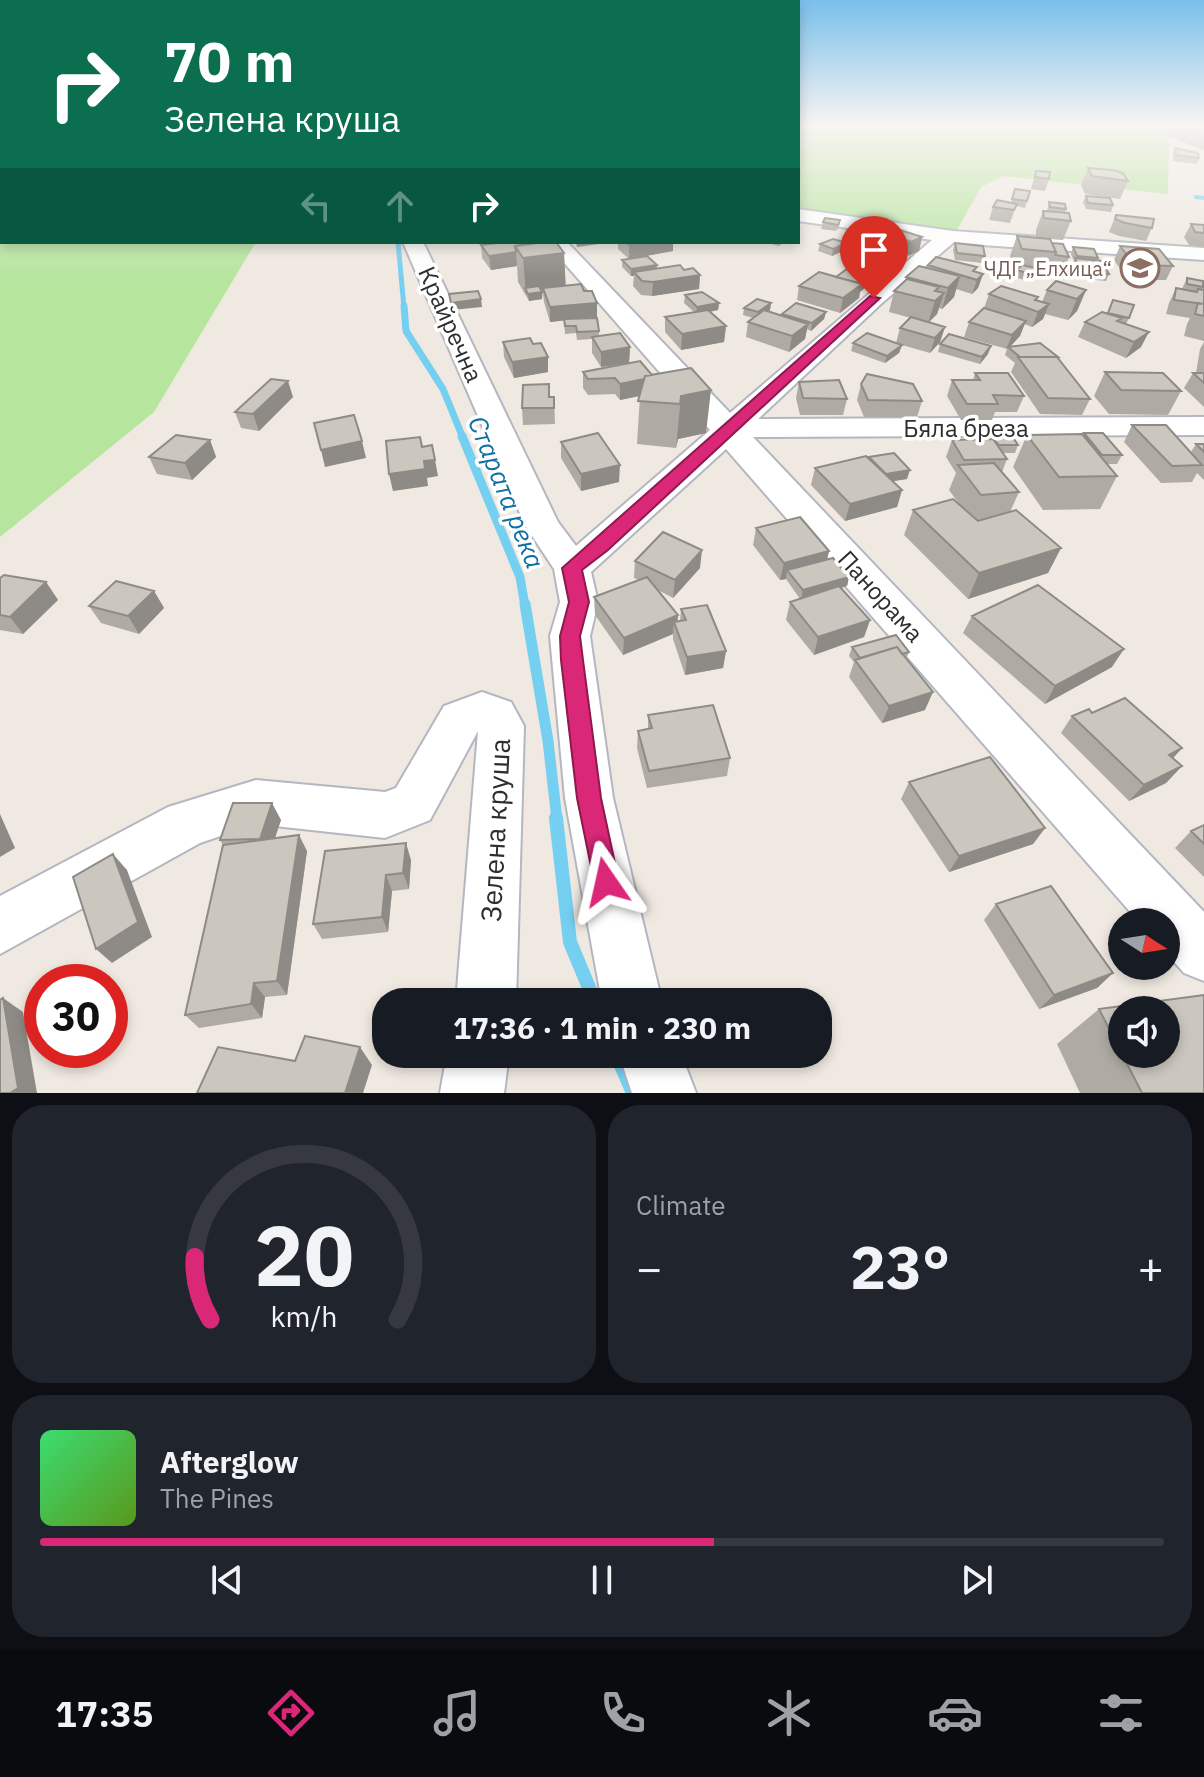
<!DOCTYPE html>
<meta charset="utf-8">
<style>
body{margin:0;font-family:"IBM Plex Sans",sans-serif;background:#20242c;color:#f1f3f6;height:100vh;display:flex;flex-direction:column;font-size:30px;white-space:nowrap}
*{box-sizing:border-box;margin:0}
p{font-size:26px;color:#9ea1a6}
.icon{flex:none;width:44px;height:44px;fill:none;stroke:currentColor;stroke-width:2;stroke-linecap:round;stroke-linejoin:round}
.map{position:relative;height:1093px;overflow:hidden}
.details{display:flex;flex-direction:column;gap:12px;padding:12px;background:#0d0f14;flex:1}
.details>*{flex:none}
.hud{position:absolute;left:0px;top:0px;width:800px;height:244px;box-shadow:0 4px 12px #0003;background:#0b6e4f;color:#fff;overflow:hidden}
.needle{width:52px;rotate:102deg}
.buttons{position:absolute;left:1108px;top:908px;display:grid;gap:16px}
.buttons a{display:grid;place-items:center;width:72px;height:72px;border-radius:50%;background:#171b24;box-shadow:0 4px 12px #0003;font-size:40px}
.speed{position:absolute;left:24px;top:964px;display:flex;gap:16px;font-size:40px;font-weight:700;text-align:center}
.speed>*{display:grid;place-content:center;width:104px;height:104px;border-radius:50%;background:#171b24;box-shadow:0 4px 12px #0003;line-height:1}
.speed .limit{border:12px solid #d22;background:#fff;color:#111}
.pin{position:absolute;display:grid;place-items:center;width:68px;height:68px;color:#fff;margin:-82px -34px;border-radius:50% 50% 50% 0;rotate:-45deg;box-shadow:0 0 8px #0007}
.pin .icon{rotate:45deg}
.me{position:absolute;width:88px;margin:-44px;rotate:349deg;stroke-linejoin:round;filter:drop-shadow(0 0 6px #0008)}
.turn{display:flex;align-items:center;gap:28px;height:168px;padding:0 32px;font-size:36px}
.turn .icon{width:104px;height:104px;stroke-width:2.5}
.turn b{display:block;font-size:56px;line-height:68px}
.lanes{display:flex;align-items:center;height:76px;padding:0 32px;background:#0003;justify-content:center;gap:40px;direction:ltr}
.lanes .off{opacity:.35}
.big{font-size:60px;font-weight:800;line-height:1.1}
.details .tile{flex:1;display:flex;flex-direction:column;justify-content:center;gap:12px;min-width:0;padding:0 28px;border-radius:32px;background:#20242c}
.details .dial{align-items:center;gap:0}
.dial svg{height:208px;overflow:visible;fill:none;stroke:#363941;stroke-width:7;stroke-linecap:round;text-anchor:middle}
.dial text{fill:#f1f3f6;stroke:none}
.song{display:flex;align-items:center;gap:24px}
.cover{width:96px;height:96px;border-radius:12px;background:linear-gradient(135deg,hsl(140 70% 55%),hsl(90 70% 35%))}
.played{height:8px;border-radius:4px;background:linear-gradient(90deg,#db2777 60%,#363941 60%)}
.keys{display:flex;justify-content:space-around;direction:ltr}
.heat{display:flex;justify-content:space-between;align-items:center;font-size:44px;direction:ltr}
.details .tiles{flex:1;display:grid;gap:12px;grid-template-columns:1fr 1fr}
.tile:last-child{grid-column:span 2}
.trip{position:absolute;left:372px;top:988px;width:460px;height:80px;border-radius:32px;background:#171b24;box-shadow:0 4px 12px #0003;font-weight:800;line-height:80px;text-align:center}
.tab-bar{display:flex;height:128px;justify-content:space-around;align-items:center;background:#090b0e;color:#9ea1a6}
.tab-bar .icon{width:56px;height:56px}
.tab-bar .on{color:#db2777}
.tab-bar b{font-size:36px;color:#f1f3f6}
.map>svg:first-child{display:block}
.green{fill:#b6e59e}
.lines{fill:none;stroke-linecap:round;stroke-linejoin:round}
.stream-far5{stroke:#75cff0;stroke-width:4}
.stream-far4{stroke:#75cff0;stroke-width:5}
.stream-far3{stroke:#75cff0;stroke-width:7}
.stream-far2{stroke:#75cff0;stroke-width:9}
.stream-far1{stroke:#75cff0;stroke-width:11}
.stream{stroke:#75cff0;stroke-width:14}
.street-casing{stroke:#b4b7c1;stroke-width:4}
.street{fill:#fff;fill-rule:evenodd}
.wall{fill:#afaba4}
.shaded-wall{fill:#8e8b86}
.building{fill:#cbc7bf;stroke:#8e8b86;stroke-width:2;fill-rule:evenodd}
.route{fill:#db2777;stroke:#8e194d;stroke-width:2}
.labels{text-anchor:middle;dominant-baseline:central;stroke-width:7;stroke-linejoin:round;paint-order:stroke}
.far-education-label{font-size:20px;fill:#785e54;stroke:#fff;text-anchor:end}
.street-label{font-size:24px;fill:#2e2e2e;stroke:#fff}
.water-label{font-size:26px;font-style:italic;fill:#0d6fa3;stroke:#fff}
.near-street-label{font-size:28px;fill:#2e2e2e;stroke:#fff}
</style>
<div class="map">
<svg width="1204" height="1093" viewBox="0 0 1204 1093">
<rect width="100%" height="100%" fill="#efe9e1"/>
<path class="green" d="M0 125 2 242H256L154 412 0 537Z
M798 125H1169L1168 194 1003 176 981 187 953 237 798 215Z"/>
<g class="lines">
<path class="stream-far5" d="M1196 197 1204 198"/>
<path class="stream-far4" d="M398 242 404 308"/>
<path class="stream-far3" d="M404 306 406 331 443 389 463 438"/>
<path class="stream-far2" d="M462 436 520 577 525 606"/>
<path class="stream-far1" d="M525 604 548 741 557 820"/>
<path class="stream" d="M556 818 570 942 595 1002
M616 1054 633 1093"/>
<g class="street-casing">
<path id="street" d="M798 209 953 231 1204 248V260L953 243 882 303 758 419 1204 417V435L753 437 1204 912V981L1184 973 1166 953V922H1139L726 449 591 572 598 602 590 636 613 798 662 1002H602L565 798 550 636 560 602 554 569 525 525 403 242H423L558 522 576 546 710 430 546 242H567L730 413 932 240 798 221Z
M482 692 511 702 524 726 516 1002H456L478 731 430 820 385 838 256 824 200 843 0 954V896L168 807 256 780 385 792 396 788 444 706Z
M447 1054H509L504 1093H440Z
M619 1054H681L696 1093H632Z"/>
</g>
<use href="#street" class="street"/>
</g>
<path class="wall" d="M1166 125H1204V150L1162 134Z
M1175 148 1199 158 1197 164 1173 161V154Z
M1088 168 1128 181 1120 199 1085 194 1081 185Z
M1036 171 1049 179 1045 191 1031 189Z
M1015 189 1030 191 1025 208 1016 206 1010 223 989 220 993 207 1011 203Z
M1086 196 1113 205 1111 212 1086 209 1083 202Z
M1049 202 1066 209 1065 212 1071 221 1063 240 1050 239 1052 243 1069 257 1067 264 1052 262 1048 272 1035 271 1033 276 1028 281 1014 277 1018 269H1015L1010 256 1017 236 1036 237V230L1043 211H1047Z
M1116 215 1152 228 1146 241 1119 236 1109 232Z
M840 220 839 227 836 231 821 229 823 222Z
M1191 224 1204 225V247L1189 245 1184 237Z
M883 232 922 237 919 251 907 255 906 258 895 266 861 258 864 244 882 237Z
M494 242H528V244L564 253 565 286 584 291 597 303V317L590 318 599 331V336L630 347 629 363 601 367 592 353V339L577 340 576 333 565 334 564 320 550 322 544 302 543 293H542V299L529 301 518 282 517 266 491 270 482 258 481 245 495 243Z
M618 242H673V251L629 259 618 249Z
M763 242H784L779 246Z
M955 243 985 256 983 263 955 260 953 250Z
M820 244 845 250 832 256 818 251Z
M1120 246 1173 266 1166 280H1128L1114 260Z
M1073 247 1098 258 1097 260 1109 274 1106 281 1078 278 1072 265 1074 261 1071 254Z
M622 260 657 265V269L684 270 700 275 699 289 652 296 641 295 633 286 634 276H631L622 267Z
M928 265 983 274 978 288 972 294 956 289 954 297 942 309 939 308 937 314 929 322 945 327 940 342 930 353 902 345 899 353 885 363 851 351 853 343H896L900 328 911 318 889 312 894 291 905 281 906 277 927 268Z
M874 275 872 282 860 292 859 298 840 313 797 300 799 286 836 277Z
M1187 278 1203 281 1204 280V341L1184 336 1187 324 1190 318 1166 314 1169 303 1176 288 1182 289Z
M1047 290H1086L1077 311 1068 320 1045 314 1043 319 1032 327 1024 324 1020 336 1009 347 1057 358 1090 399 1082 415 1040 414 1011 372 1015 363 1005 355 1007 349 964 337 969 322 984 308 989 294 1038 297 1037 300 1042 302Z
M685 295 719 303 718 310 710 312 726 326 724 342 681 350 665 332V317L694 312 684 303Z
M771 303 770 310 768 312 782 316V314L826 312 824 319 811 331 807 329 805 339 789 352 746 337 748 322 753 318 743 315 744 308Z
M1108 314 1129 318 1126 324 1141 347 1126 358 1078 337 1085 322Z
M503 342 548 372 514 378 504 357Z
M1204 342V407L1184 388 1193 373H1196L1200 349Z
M940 344 988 354 980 364 938 352Z
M583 372 652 375 706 433 678 439 676 448 637 444 640 396 620 400 615 394 588 395 583 388Z
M1105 372 1181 391 1168 415 1109 414 1094 396Z
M975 373 1024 396 1017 412H995L992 420H961L947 396 952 380H973Z
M799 382 847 399 843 415H800L796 398Z
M861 384 922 401 917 417H864L857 400Z
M293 397 259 431 241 428 235 412Z
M550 397H554L555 424 523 425 522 408Z
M1132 425 1191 452 1196 444H1204V480L1197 473 1192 482 1161 483 1124 442Z
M971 431 1018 445 1015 453H1003L1007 459 1002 472 1019 492 1010 512 1061 548 1048 573 968 599 904 535 913 510 959 504 949 490 956 473 946 457 952 440H968Z
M1084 433 1122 455 1117 464H1107L1117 476 1100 509 1043 510 1013 467 1027 435H1083Z
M210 440 216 457 192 480 157 474 149 457Z
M561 442 619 482 581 491 561 458Z
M869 457 907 479 893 481 902 490 897 507 845 521 811 485 815 468 869 458Z
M756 528 829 551 827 560 849 577 847 586 841 588 870 620 864 637 814 655 786 620 790 602 800 599 786 579 780 580 753 545Z
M635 561 700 568 673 598 656 589 678 615 677 621H680L681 609 726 651 723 668 685 675 673 639V634L623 655 595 615 594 597 639 580 634 578Z
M0 578 46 582 58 600 23 634 0 630Z
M154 591 164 608 139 634 101 623 89 606Z
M972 616 1112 667 1045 704 963 633Z
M852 647 909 652 906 659 925 710 882 723 849 677 854 662 849 656Z
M1092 713 1182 748 1173 758 1182 766 1166 783 1129 801 1061 733 1072 716Z
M648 715 730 758 727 776 647 788 637 748 638 731 648 729Z
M909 782 1045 828 1033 844 949 872 901 799Z
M281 820 275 838 307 851 287 995 265 997 262 1018 199 1028 185 1015 223 845 220 840Z
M1204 825V877L1175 848 1191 831Z
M325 851 411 860 409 889 392 891 388 932 322 939 313 924Z
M996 904 1113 973 1097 988 1039 1009 984 920Z
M1099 1009 1204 1093H1080L1057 1044Z"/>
<path class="shaded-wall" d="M922 237 919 251 908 256 911 242Z
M576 242H613L577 247Z
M649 242H673V251L629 259V245Z
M847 243 845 250 832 256 833 249Z
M910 244 906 258 895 266 899 253Z
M516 252 517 266 491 270 489 256Z
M564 253 566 290 543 288 542 299 529 301 528 294 525 288 526 295 523 258Z
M657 265 656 272H634V276H631V269Z
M983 274 978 288 972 294 977 280Z
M700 275 699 289 652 296 653 282Z
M874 275 872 282 860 292 859 298 840 313 843 298Z
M960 276 954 297 942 309 948 288Z
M1086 290 1077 311 1068 320 1077 299Z
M944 293 937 314 928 323 935 301Z
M481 299 482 307 452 310 451 303Z
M597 303V317L550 322V307Z
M719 303 718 310 696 314 697 307Z
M771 303 770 310 757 320 758 312Z
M1049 304 1043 319 1032 327 1038 312Z
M826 312 824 319 811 331 812 323Z
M1026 321 1020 336 1009 348 1008 347 1006 350 1012 335Z
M808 324 805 339 789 352 792 336Z
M726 326 724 342 681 350 682 334Z
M945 327 940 342 930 353 935 338Z
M1149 332 1141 347 1126 358 1134 342Z
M902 345 899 353 885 363 887 356Z
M991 346 988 354 980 364 982 357Z
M630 347 629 363 601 367V352Z
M548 357V372L514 378 512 362Z
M654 377 653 393 620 400V384Z
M288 381 293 397 259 431 253 414Z
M711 390 706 433 678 439 676 448 681 396Z
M210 440 216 457 192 480 185 463Z
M362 441 366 458 325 467 321 450Z
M435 460 438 476 427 478 428 486 393 491 389 474 424 461Z
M620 465 619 482 581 491V474Z
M910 470 907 479 881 483 884 475Z
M902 490 897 507 845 521 850 504Z
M1061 548 1048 573 968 599 979 573Z
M702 550 700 568 673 598 675 580Z
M829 551 825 568 787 570 786 579 780 580 784 563Z
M849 577 847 586 801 599 803 590Z
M46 582 58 600 23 634 10 617Z
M154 591 164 608 139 634 128 616Z
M678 615 677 628 674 622 673 634 623 655 624 638Z
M870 620 864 637 814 655 818 637Z
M1124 649 1112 667 1045 704 1055 686Z
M726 651 723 668 685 675 687 657Z
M933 692 925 710 882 723 889 706Z
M1182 748 1167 765 1169 755Z
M1182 766 1166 783 1129 801 1144 785Z
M272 803 281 820 269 855 260 839Z
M0 814 15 848 0 857Z
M1045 828 1033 844 949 872 959 856Z
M299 835 307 851 287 995 277 981Z
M406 843 411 860 409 889 403 873Z
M113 854 127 870 152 937 112 963 96 949Z
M386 875 392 891 388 932 382 917Z
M1113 973 1097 988 1039 1009 1054 995Z
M254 983 265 997 262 1018 251 1004Z
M3 998 23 1012 37 1093H10Z
M360 1047 372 1065 363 1093H345Z"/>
<path class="building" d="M1175 148 1198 153 1199 158 1176 155Z
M1088 168 1112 170 1123 173 1128 181 1092 176Z
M1036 171 1050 172 1049 179 1035 177Z
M1015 189 1030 191 1027 201 1012 199Z
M1086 196 1110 198 1113 205 1088 203Z
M997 200 1017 204 1014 210 993 207Z
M1049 202 1065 204 1066 209 1050 207Z
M1043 211 1069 213 1071 221 1044 218Z
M1116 215 1154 219 1152 228 1125 223 1115 219Z
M825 218 840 220 838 225 823 222Z
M1191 224 1204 225V233L1195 232Z
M894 228 922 237 911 242 883 232Z
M876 236 910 244 899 253 864 244Z
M1017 236 1050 239 1056 252 1022 249Z
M833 239 847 243 833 249 820 244Z
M506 242H523L525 244 515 246 516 252 489 256 481 245Z
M545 242H556L564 253 523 258 515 246Z
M625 242H649L629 245Z
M955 243 983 246 985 256 957 253Z
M1052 243 1063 244 1069 257 1055 255 1056 252Z
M1120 246 1159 249 1173 266 1135 265Z
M1073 247 1094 249 1098 258 1077 256Z
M647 256 657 265 631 269 622 260Z
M936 257 977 267 973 271 983 274 977 280 928 265Z
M1075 258 1102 261 1109 274 1081 271Z
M680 265 684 270 693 268 700 275 653 282 642 281 634 272Z
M1022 265 1036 268 1030 274 1017 270Z
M919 266 960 276 948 288 906 277Z
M848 268 874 275 862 284 836 277Z
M819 272 862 284 843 298 799 286Z
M1187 278 1203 281V287L1187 284Z
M907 279 939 287 935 291 944 293 935 301 894 291Z
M1056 281 1086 290 1077 299 1047 290Z
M581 284 584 291H592L597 303 550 307 543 288Z
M539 286 542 292 528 294 525 288Z
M1001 286 1038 297 1035 300 1049 304 1038 312 989 294Z
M1176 288 1197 292 1198 289 1204 290V304L1174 300Z
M478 291 481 299 451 303 449 294Z
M702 292 719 303 697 307 685 295Z
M757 299 771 303 758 312 744 308Z
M1113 300 1134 305 1129 318 1108 313Z
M796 303 826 312 812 323 782 314Z
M1198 303 1204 304V316L1195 314Z
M984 308 1026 321 1012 335 969 322Z
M708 310 726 326 682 334 665 317Z
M764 310 808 324 792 336 748 322Z
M1102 312 1122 318 1117 321 1149 332 1134 342 1085 322Z
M911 317 945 327 935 338 900 328Z
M597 318 599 331 577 332 576 326H565L564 319Z
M620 333 630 347 601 352 592 337Z
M867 333 902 345 887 356 853 343Z
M949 334 991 346 982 357 940 344Z
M530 338 533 344 541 343 548 357 512 362 503 342Z
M1040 343 1058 357H1020L1008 347Z
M1018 357H1057L1090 399 1048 398Z
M640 361 652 375 645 376 644 379 620 384 615 378 588 379 583 372Z
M691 368 711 390 681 396 680 404 638 401 645 376Z
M1105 372 1163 373 1181 391 1121 390Z
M975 373H1008L1024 396 993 395 998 404H967L952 380H980Z
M1193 373H1204V383Z
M867 374 913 384 922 401 868 400 861 384Z
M271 379 288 381 253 414 235 412Z
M839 380 847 399 803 398 799 382Z
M549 384V397H554V408H522L523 385Z
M354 415 362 441 321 450 314 423Z
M1132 425H1166L1202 465 1172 466Z
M1008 430 1018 445H999L993 439 976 440 971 431Z
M598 433 620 465 581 474 561 442Z
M1084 433H1103L1122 455H1102Z
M1082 434 1117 476 1059 477 1027 435Z
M176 435 210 440 185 463 149 457Z
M420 437 422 447 432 445 435 460 424 461 425 469 389 474 386 441Z
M993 439 1007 459 964 460 952 440Z
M1196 444H1204V452Z
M894 453 910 470 886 474 869 457Z
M866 456 902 490 850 504 815 468Z
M994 463 1019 492 981 495 958 465Z
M953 499 978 521 1016 510 1061 548 979 573 913 510Z
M800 517 829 551 784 563 756 528Z
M663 532 702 550 675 580 635 561Z
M833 558 849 577 803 590 787 570Z
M4 575 46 582 10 617 0 615V578Z
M647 577 678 615 624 638 594 597Z
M116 581 154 591 128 616 89 606Z
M1038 585 1124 649 1055 686 972 616Z
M839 586 870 620 818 637 790 602Z
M707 605 726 651 687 657 674 622 686 620 681 609Z
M896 635 909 652 902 654 897 647 860 658 852 647Z
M897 647 933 692 889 706 855 660Z
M1125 698 1182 748 1169 755 1182 766 1144 785 1072 716 1089 709 1092 713Z
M713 705 730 758 649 771 638 731 652 728 648 715Z
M990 757 1045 828 959 856 909 782Z
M233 803H272L260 839 220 840Z
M1204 825V844L1191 831Z
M299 835 277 981 254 983 251 1004 185 1015 223 845Z
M406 843 403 873 386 875 382 917 313 924 325 851Z
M113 854 138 922 96 949 73 877Z
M1051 886 1113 973 1054 995 996 904Z
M1204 995V1093H1142L1099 1009ZM1122 1010H1166V1054H1122Z
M3 998 18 1088 10 1093H0V1000Z
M305 1036 360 1047 345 1093H197L218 1047 295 1061Z"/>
<linearGradient id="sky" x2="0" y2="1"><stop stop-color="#7abfeb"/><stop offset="0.45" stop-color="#f8f5f2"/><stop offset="1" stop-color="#f8f5f2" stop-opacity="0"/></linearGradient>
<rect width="1204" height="278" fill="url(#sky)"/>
<path class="route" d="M870 296 880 298 608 550 582 570 589 602 580 636 583 660 601 798 619 882 615 891 606 895 596 891 577 798 561 660 560 636 569 602 562 568Z"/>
<defs>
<g id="school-ring" transform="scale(2)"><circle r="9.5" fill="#fff" stroke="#8d6e63" stroke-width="1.5"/><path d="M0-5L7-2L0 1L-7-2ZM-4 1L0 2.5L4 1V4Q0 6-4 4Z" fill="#8d6e63"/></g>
</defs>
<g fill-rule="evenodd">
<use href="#school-ring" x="1140" y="268"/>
</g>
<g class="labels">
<g class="far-education-label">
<text x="1112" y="268">ЧДГ „Елхица“</text>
</g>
<g class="street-label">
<text transform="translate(451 324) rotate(66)">Крайречна</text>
<text x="966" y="428">Бяла бреза</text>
<text transform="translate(881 596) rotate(48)">Панорама</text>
</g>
<g class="water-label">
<text transform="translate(507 492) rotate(68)">Старата река</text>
</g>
<g class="near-street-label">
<text transform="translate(495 830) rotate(-87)">Зелена круша</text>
</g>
</g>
</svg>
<div class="buttons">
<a><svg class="needle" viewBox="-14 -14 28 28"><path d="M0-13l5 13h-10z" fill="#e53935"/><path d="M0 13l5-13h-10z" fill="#9ea1a6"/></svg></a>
<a><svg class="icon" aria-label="sound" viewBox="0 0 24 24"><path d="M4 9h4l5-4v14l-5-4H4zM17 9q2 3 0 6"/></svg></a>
</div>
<div class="speed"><div class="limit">30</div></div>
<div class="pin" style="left:874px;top:298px;background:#d93025"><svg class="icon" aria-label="arrive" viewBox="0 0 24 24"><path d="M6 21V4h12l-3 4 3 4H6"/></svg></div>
<svg class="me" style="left:606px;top:882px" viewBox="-20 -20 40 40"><path d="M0-17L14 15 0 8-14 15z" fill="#db2777" stroke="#fff" stroke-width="4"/></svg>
<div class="trip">17:36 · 1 min · 230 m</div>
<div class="hud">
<div class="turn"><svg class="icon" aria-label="right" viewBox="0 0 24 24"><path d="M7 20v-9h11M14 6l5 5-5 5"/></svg><div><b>70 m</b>Зелена круша</div></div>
<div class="lanes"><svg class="icon off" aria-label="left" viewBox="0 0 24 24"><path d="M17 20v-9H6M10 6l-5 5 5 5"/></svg><svg class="icon off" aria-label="ahead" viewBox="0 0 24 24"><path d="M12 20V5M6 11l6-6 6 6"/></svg><svg class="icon" aria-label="right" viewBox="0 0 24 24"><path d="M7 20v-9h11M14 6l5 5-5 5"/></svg></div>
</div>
</div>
<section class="details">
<div class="tiles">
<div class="tile dial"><svg viewBox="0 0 100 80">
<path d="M14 69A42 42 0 1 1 86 69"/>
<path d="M14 69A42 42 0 0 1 8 45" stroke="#db2777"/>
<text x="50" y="56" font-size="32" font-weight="700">20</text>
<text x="50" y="72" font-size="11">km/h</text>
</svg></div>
<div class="tile"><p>Climate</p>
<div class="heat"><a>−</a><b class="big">23°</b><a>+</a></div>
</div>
<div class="tile">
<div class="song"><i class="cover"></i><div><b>Afterglow</b><p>The Pines</p></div></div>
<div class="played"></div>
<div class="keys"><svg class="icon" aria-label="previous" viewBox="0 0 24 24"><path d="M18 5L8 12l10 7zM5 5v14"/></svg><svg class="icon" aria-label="pause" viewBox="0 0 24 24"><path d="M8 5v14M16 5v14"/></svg><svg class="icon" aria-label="next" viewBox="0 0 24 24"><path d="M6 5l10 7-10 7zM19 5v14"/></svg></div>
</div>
</div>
</section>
<nav class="tab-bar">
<b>17:35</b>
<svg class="icon on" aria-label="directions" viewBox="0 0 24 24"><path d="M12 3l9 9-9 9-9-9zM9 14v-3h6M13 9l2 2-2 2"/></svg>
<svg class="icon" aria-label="music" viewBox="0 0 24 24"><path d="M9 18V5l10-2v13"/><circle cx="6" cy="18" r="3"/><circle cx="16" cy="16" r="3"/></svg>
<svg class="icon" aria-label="phone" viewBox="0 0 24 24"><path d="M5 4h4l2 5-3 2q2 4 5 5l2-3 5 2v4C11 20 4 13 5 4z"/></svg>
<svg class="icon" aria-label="climate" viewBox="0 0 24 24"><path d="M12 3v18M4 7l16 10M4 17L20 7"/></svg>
<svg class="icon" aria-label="car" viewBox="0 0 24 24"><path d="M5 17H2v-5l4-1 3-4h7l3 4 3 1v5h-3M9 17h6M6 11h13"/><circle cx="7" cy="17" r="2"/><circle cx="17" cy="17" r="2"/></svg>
<svg class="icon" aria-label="filters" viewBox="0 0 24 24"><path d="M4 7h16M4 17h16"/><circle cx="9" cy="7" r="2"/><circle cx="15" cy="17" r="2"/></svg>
</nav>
